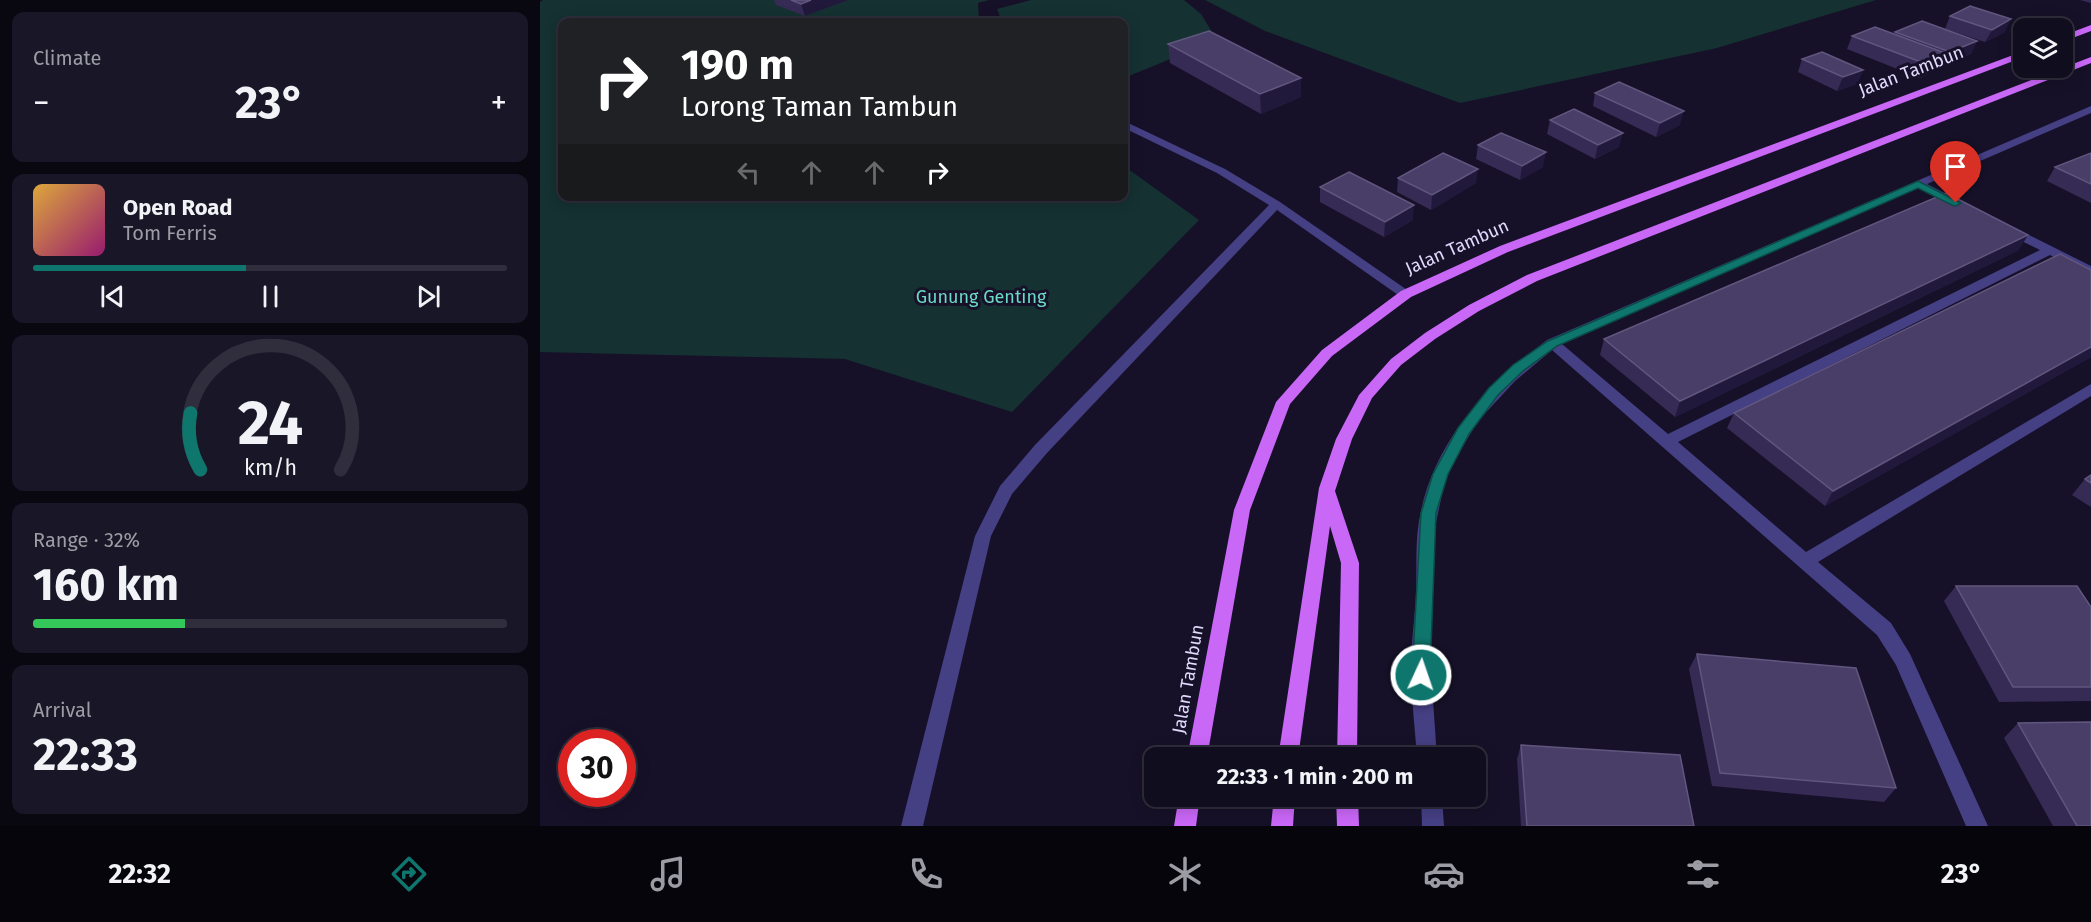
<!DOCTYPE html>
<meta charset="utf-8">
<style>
body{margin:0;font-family:"Fira Sans",sans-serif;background:#191627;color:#f1f3f6;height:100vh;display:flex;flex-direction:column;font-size:22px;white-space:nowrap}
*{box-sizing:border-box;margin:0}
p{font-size:20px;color:#9c9ca4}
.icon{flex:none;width:33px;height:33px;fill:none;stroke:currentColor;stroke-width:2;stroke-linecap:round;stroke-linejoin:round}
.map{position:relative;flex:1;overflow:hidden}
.side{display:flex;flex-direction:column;gap:12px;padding:12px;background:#090710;width:540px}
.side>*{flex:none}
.hud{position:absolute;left:18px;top:18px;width:570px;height:183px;border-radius:12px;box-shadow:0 3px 15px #0003,0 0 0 2px #302d3c;background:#202124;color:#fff;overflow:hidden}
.buttons{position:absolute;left:1473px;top:18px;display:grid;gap:12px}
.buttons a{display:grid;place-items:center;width:60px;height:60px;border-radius:12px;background:#100d1e;box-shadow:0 3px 15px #0003,0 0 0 2px #302d3c;font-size:30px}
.speed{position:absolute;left:18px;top:729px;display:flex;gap:12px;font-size:30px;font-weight:700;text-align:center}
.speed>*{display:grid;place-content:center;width:78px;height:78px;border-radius:50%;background:#100d1e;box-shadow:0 3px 15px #0003,0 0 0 2px #302d3c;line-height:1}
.speed .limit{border:9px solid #d22;background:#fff;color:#111}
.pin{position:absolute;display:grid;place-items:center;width:51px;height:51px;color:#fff;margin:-62px -26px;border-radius:50% 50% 50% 0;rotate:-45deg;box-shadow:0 0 6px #0007}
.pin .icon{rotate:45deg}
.me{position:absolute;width:66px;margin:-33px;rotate:3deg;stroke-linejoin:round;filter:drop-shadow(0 0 4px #0008)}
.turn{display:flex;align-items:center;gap:21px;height:126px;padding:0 24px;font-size:27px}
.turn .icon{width:78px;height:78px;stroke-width:2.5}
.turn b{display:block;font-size:42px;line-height:51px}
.lanes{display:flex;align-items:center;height:57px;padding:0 24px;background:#0003;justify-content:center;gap:30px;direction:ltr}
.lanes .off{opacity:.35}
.big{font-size:45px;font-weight:700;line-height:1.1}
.side .tile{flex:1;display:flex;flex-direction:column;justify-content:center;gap:9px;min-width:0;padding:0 21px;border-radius:12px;background:#191627}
.side .dial{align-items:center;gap:0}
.dial svg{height:156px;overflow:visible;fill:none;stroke:#302d3c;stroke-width:7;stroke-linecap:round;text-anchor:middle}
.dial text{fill:#f1f3f6;stroke:none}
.song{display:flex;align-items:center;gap:18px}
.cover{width:72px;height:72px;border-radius:9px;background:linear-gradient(135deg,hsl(40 70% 55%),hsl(320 70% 35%))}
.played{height:6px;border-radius:3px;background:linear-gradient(90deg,#0f766e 45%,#302d3c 45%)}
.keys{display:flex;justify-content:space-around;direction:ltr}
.heat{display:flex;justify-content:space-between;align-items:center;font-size:33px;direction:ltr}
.charge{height:9px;border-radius:4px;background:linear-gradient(90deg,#34c759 32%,#302d3c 0)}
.trip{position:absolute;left:604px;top:747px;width:342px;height:60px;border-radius:12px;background:#100d1e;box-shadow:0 3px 15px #0003,0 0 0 2px #302d3c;font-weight:700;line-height:60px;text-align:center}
.dock{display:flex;height:96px;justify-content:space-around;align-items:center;background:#06050c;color:#9c9ca4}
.dock .icon{width:42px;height:42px}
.dock .current{color:#0f766e}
.dock b{font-size:27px;color:#f1f3f6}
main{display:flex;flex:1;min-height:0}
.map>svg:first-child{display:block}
.green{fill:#153131}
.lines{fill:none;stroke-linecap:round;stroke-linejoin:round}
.minor{fill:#453f84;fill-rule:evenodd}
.major{fill:#c967f7;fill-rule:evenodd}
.wall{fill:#362b55}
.shaded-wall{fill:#21193b}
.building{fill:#483e67;stroke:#60567e;stroke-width:1.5}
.route{fill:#0f766e;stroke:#0a4d48;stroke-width:1.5}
.labels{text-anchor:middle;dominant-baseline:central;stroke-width:6;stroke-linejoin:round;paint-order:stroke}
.street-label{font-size:18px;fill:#e0dafd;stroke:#161128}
.park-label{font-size:18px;fill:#69dac4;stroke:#161128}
</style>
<main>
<section class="side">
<div class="tile"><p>Climate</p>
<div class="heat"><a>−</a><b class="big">23°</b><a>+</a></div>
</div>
<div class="tile">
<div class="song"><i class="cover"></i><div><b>Open Road</b><p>Tom Ferris</p></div></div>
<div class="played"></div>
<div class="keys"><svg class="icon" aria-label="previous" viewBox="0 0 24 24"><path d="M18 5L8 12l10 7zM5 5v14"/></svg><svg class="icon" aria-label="pause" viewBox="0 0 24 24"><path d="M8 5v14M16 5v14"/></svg><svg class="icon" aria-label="next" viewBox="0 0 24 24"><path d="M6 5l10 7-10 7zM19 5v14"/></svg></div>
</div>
<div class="tile dial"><svg viewBox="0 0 100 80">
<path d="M14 69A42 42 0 1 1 86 69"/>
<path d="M14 69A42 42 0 0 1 9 40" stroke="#0f766e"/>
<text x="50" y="56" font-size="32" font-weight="700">24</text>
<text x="50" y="72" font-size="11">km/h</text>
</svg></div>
<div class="tile"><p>Range · 32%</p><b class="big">160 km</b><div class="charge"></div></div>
<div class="tile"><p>Arrival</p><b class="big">22:33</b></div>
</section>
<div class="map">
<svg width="1551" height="826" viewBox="0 0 1551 826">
<rect width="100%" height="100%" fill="#161128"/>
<path class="green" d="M3 0H449L438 3 439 22H22V196H584V166L659 220 472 412 305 359 0 352V2Z
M491 0H644L661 14 677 40 584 78V22H462L457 9Z
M665 0H1336L1177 48 920 103 725 31Z"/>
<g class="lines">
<path class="minor" d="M1551 106V113L1387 184 1422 202V206H1414L1378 188 1022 344 1128 434 1500 250 1465 233V227H1473L1551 266V275L1510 255 1138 442 1266 552 1551 384V396L1278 562 1351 623 1370 654 1448 826H1426L1356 665 1337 635 1012 350 975 381 939 420 914 460 904 485 894 532 890 656 897 758H877C875 727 871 697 871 667 871 642 875 618 876 594 877 570 875 545 879 521 892 443 946 386 1007 340Z
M584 121 685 169 740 202 873 294 866 298 861 297 737 210 507 453 472 494 451 536 383 826H361L435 536 460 486 495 445 729 205 677 173 584 128Z
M881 796H902L904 826H882Z"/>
<path class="major" d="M1551 25V31L1522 42V36Z
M1484 51V57L968 252 871 297 792 356 750 404 710 510 667 758H647L694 510 736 402 782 350 861 291 960 246Z
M1551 57V63L997 281 939 311 895 339 861 365 832 398 812 439 795 491 819 563 817 758H797L801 563 790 526 758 758H738L779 488 796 439 819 395 851 359 885 333 929 305 987 275Z
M639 796H660L656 826H634Z
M734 796H755L753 826H731Z
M796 796H818L819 826H797Z"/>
</g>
<path class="wall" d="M234 0H308L265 16 236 5Z
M1540 0H1551V3Z
M1410 16 1465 32 1445 42 1405 29Z
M1355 32 1437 41 1431 54 1404 65H1403L1402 67 1380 78 1307 49 1312 36 1354 34Z
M628 44 761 97 721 114 630 63Z
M1262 59 1323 70 1317 84 1297 91 1258 72Z
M1055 93 1140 125 1116 137 1053 106Z
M1010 120 1079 147 1055 159 1007 134Z
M938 145 1003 167 980 180 936 159Z
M1551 153V203L1507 181 1515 167Z
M858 178 936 183 891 210 857 192Z
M780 187 873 220 844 237 780 202Z
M1479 250 1135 417 1060 355 1064 339Z
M1551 270V357L1285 506 1187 428 1194 413Z
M1551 475V507L1532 495 1545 479Z
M1416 586 1551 607V701L1459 702 1404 601Z
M1157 654 1356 788 1344 802 1172 786 1149 669Z
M1478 723 1551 826H1513L1464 738Z
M981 745 1154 826H981L977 759Z"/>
<path class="shaded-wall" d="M271 0H308L265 16 261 4Z
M1471 19 1465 32 1445 42 1452 30Z
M1437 41 1431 54 1404 65 1410 52Z
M1408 54 1402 67 1380 78 1386 64Z
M1323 70 1317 84 1297 91 1303 77Z
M761 78V97L721 114 720 94Z
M1144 111 1140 125 1116 137 1120 123Z
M1083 133 1079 147 1055 159 1058 145Z
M1006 152 1003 167 980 180 982 166Z
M938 169 936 183 891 210 892 195Z
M874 205 873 220 844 237 845 222Z
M1488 235 1479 250 1135 417 1140 401Z
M1551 347V357L1285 506 1293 491Z"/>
<path class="building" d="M251 0H271L261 4Z
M1430 6 1471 19 1452 30 1410 16Z
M1382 21 1437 41 1410 52 1355 32Z
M1335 27 1408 54 1386 64 1312 36Z
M669 31 761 78 720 94 628 44Z
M1282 52 1323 70 1303 77 1262 59Z
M1079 82 1144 111 1120 123 1055 93Z
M1034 109 1083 133 1058 145 1010 120Z
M961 133 1006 152 982 166 938 145Z
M903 153 938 169 892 195 858 178Z
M1551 153V184L1515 167Z
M809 172 874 205 845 222 780 187Z
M1406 193 1488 235 1140 401 1064 339Z
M1520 254 1551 270V347L1293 491 1194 413Z
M1551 475V483L1545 479Z
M1416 586H1537L1551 607V687H1473Z
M1157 654 1316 668 1356 788 1180 773Z
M1551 722V826H1537L1478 723Z
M981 745 1140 755 1154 826H987Z"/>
<path class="route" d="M1378 181 1421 203 1416 206 1412 205 1378 188 1017 346 983 371 958 395 929 434 908 474 896 513 890 675 887 680 881 683 875 680 872 675 881 513 893 474 918 428 949 388 973 365 1008 341Z"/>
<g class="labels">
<g class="street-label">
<text transform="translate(1371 71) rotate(-21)">Jalan Tambun</text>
<text transform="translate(917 247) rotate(-24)">Jalan Tambun</text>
<text transform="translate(648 679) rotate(-80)">Jalan Tambun</text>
</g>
<g class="park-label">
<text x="441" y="297">Gunung Genting</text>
</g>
</g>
</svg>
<div class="buttons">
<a><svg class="icon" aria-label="layers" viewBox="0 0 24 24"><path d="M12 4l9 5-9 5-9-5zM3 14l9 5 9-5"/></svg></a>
</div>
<div class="speed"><div class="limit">30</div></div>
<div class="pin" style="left:1416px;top:203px;background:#d93025"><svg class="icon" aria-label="arrive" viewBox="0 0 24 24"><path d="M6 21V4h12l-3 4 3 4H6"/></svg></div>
<svg class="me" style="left:881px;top:675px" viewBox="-20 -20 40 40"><circle r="17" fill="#0f766e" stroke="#fff" stroke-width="3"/><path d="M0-11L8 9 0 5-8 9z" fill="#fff"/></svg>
<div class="trip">22:33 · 1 min · 200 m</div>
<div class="hud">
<div class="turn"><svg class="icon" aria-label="right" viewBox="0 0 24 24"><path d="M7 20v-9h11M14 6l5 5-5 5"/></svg><div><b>190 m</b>Lorong Taman Tambun</div></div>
<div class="lanes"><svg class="icon off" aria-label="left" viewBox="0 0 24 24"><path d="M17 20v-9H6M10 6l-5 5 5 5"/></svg><svg class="icon off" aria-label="ahead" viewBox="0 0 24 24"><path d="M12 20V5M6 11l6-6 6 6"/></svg><svg class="icon off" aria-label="ahead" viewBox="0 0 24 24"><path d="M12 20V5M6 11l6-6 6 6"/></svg><svg class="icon" aria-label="right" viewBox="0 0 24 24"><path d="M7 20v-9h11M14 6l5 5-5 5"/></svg></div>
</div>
</div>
</main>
<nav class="dock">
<b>22:32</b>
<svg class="icon current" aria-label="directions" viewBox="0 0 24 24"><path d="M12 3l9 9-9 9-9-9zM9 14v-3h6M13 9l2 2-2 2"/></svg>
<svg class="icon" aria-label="music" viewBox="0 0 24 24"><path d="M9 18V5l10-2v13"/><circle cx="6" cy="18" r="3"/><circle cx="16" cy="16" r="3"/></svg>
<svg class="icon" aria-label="phone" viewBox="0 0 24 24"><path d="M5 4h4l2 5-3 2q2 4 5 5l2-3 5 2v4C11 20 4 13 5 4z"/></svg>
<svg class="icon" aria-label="climate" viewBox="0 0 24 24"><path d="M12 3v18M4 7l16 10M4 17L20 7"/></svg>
<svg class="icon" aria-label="car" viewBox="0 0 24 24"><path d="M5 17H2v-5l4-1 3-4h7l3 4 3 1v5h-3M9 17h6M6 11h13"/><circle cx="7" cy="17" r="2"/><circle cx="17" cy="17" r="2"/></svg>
<svg class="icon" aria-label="filters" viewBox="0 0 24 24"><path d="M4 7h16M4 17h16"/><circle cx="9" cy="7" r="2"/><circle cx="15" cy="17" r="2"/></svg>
<b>23°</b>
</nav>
